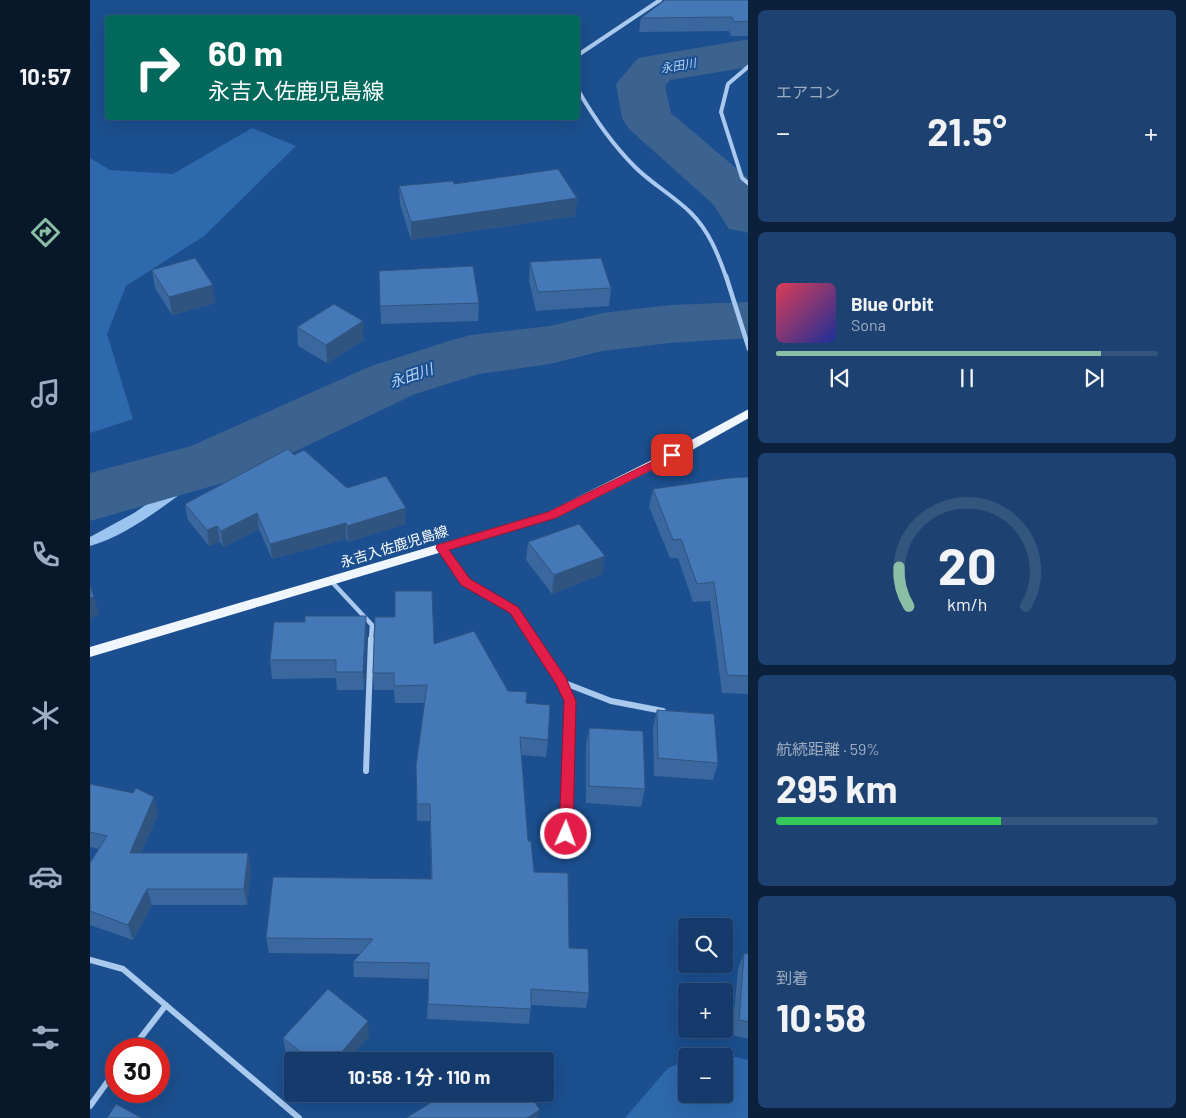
<!DOCTYPE html>
<html lang="ja">
<meta charset="utf-8">
<style>
body{margin:0;font-family:Barlow,"Noto Sans JP",sans-serif;background:#1d4271;color:#f1f3f6;height:100vh;display:flex;flex-direction:column;font-size:19px;white-space:nowrap}
*{box-sizing:border-box;margin:0}
p{font-size:16px;color:#9dadc1}
.icon{flex:none;width:28px;height:28px;fill:none;stroke:currentColor;stroke-width:2;stroke-linecap:round;stroke-linejoin:round}
.map{position:relative;flex:1;overflow:hidden}
.side{display:flex;flex-direction:column;gap:10px;padding:10px;background:#0b203b;width:438px}
.side>*{flex:none}
.hud{position:absolute;left:15px;top:15px;width:475px;height:105px;border-radius:5px;box-shadow:0 5px 20px #0002,0 0 0 1px #33557e;background:#00695c;color:#fff;overflow:hidden}
.tools{position:absolute;left:588px;top:918px;display:grid;gap:10px}
.tools a{display:grid;place-items:center;width:55px;height:55px;border-radius:5px;background:#143b6b;box-shadow:0 5px 20px #0002,0 0 0 1px #33557e;font-size:25px}
.speed{position:absolute;left:15px;top:1038px;display:flex;gap:10px;font-size:25px;font-weight:700;text-align:center}
.speed>*{display:grid;place-content:center;width:65px;height:65px;border-radius:50%;background:#143b6b;box-shadow:0 5px 20px #0002,0 0 0 1px #33557e;line-height:1}
.speed .limit{border:8px solid #d22;background:#fff;color:#111}
.pin{position:absolute;display:grid;place-items:center;width:42px;height:42px;color:#fff;margin:-21px;border-radius:10px;box-shadow:0 2px 8px #0006}
.me{position:absolute;width:55px;margin:-28px;rotate:2deg;stroke-linejoin:round;filter:drop-shadow(0 0 4px #0008)}
.turn{display:flex;align-items:center;gap:18px;height:105px;padding:0 20px;font-size:22px}
.turn .icon{width:65px;height:65px;stroke-width:2.5}
.turn b{display:block;font-size:35px;line-height:42px}
.big{font-size:38px;font-weight:700;line-height:1.1}
.side .card{flex:1;display:flex;flex-direction:column;justify-content:center;gap:8px;min-width:0;padding:0 18px;border-radius:8px;background:#1d4271}
.side .dial{align-items:center;gap:0}
.dial svg{height:130px;overflow:visible;fill:none;stroke:#33557e;stroke-width:7;stroke-linecap:round;text-anchor:middle}
.dial text{fill:#f1f3f6;stroke:none}
.song{display:flex;align-items:center;gap:15px}
.cover{width:60px;height:60px;border-radius:8px;background:linear-gradient(135deg,hsl(350 70% 55%),hsl(230 70% 35%))}
.played{height:5px;border-radius:2px;background:linear-gradient(90deg,#8abfa5 85%,#33557e 85%)}
.keys{display:flex;justify-content:space-around;direction:ltr}
.heat{display:flex;justify-content:space-between;align-items:center;font-size:28px;direction:ltr}
.charge{height:8px;border-radius:4px;background:linear-gradient(90deg,#34c759 59%,#33557e 0)}
.trip{position:absolute;left:194px;top:1052px;width:270px;height:50px;border-radius:5px;background:#143b6b;box-shadow:0 5px 20px #0002,0 0 0 1px #33557e;font-weight:700;line-height:50px;text-align:center}
main{display:flex;flex:1;min-height:0}
.tabs{display:flex;flex-direction:column;width:90px;justify-content:space-around;align-items:center;background:#08182b;color:#9dadc1}
.tabs .icon{width:35px;height:35px}
.tabs .active{color:#8abfa5}
.tabs b{font-size:22px;color:#f1f3f6}
.map>svg:first-child{display:block}
.green{fill:#2e69ad}
.lines{fill:none;stroke-linecap:round;stroke-linejoin:round}
.stream{fill:#9cc4f0;fill-rule:evenodd}
.river{fill:#3c6290;fill-rule:evenodd}
.minor-far2{stroke:#a9c9ee;stroke-width:4}
.minor-far1{stroke:#a9c9ee;stroke-width:4.5}
.minor{stroke:#a9c9ee;stroke-width:6}
.primary{fill:#f0f6ff;fill-rule:evenodd}
.wall{fill:#3a679d}
.shaded-wall{fill:#305480}
.building{fill:#4478b7;stroke:#305480}
.route{fill:#e11d48;stroke:#92132f}
.labels{text-anchor:middle;dominant-baseline:central;stroke-width:4;stroke-linejoin:round;paint-order:stroke}
.far-water-label{font-size:12px;font-style:italic;fill:#b5d3f5;stroke:#1b4f8f}
.street-label{font-size:14px;fill:#fff;stroke:#1b4f8f}
.water-label{font-size:15px;font-style:italic;fill:#b5d3f5;stroke:#1b4f8f}
</style>
<main>
<nav class="tabs">
<b>10:57</b>
<svg class="icon active" aria-label="directions" viewBox="0 0 24 24"><path d="M12 3l9 9-9 9-9-9zM9 14v-3h6M13 9l2 2-2 2"/></svg>
<svg class="icon" aria-label="music" viewBox="0 0 24 24"><path d="M9 18V5l10-2v13"/><circle cx="6" cy="18" r="3"/><circle cx="16" cy="16" r="3"/></svg>
<svg class="icon" aria-label="phone" viewBox="0 0 24 24"><path d="M5 4h4l2 5-3 2q2 4 5 5l2-3 5 2v4C11 20 4 13 5 4z"/></svg>
<svg class="icon" aria-label="climate" viewBox="0 0 24 24"><path d="M12 3v18M4 7l16 10M4 17L20 7"/></svg>
<svg class="icon" aria-label="car" viewBox="0 0 24 24"><path d="M5 17H2v-5l4-1 3-4h7l3 4 3 1v5h-3M9 17h6M6 11h13"/><circle cx="7" cy="17" r="2"/><circle cx="17" cy="17" r="2"/></svg>
<svg class="icon" aria-label="filters" viewBox="0 0 24 24"><path d="M4 7h16M4 17h16"/><circle cx="9" cy="7" r="2"/><circle cx="15" cy="17" r="2"/></svg>
</nav>
<div class="map">
<svg width="659" height="1118" viewBox="0 0 659 1118">
<rect width="100%" height="100%" fill="#1b4f8f"/>
<path class="green" d="M162 128 206 146 114 236 36 286 17 334 43 419 0 433V158L20 170 83 174Z
M621 1051 658 1060V1118H535L578 1068 596 1061V1094H634V1056H608Z"/>
<g class="lines">
<path class="stream" d="M123 459 129 463 127 466C89 494 45 533 0 546V537L44 513Z"/>
<path class="river" d="M659 39V67L580 80 575 86 581 113 659 179V233L639 229 623 204 539 129 532 118 526 84 548 58Z
M659 302V338L580 343 512 351 460 364 389 374 325 394 147 479 0 521V473L101 446 281 366 359 341 381 335 460 326 512 313 580 305Z"/>
<path class="minor-far2" d="M488 55 570 0
M659 66 638 84 631 112 652 178 659 184
M488 90C504 118 522 144 545 167 562 184 584 196 601 213 619 231 628 254 636 277"/>
<path class="minor-far1" d="M636 276 659 349
M351 548 375 582 424 610 444 640
M241 581 282 625 281 640"/>
<path class="minor" d="M443 639 471 681 480 701 475 853
M472 682 521 701 573 711
M276 771 281 639
M0 960 33 969 209 1118
M42 1049 76 1005
M0 1106 26 1070"/>
<path class="primary" d="M659 409V418L602 450 466 518 0 657V647L458 512 594 444Z"/>
</g>
<path class="wall" d="M659 0V36H641L639 31 549 32 551 18Z
M364 184 487 198 485 216 321 240 310 204 309 186Z
M440 262 521 288 519 306 446 311 439 281Z
M62 270 126 303 82 315 65 288Z
M289 271 389 303 388 321 291 324Z
M207 327 274 340 237 363 208 346Z
M204 455 257 488 316 508V524L258 542 256 539 182 559 169 529 133 547 130 542 119 546 98 520 95 504Z
M659 477V694L632 693 620 601 603 602 588 558H580L559 507 563 489Z
M438 542 512 574 462 594 436 560Z
M277 635 274 690H247L246 678 182 679 180 660Z
M344 644 418 691 436 703 458 740 456 757 431 755 438 841 444 872 479 948 499 993 496 1008 441 1005 439 1024 337 1019 339 979 264 977 263 962 270 954 179 953 176 938 341 879 340 821H327L326 766 335 703H305L304 690H284L283 673Z
M567 710 628 763 623 780 564 776 563 728Z
M499 728 555 789 551 807 496 803V746Z
M0 784 68 814 51 853H158L161 869 157 905H62L43 940 0 925V863L9 849 0 847Z
M654 953 659 954V1039L642 1035 648 969Z
M279 1036 258 1061H205L196 1054 193 1038Z"/>
<path class="shaded-wall" d="M487 198 485 216 321 240V222Z
M123 285 126 303 82 315 79 297Z
M273 321 274 340 237 363 236 345Z
M316 508V524L258 542 257 526Z
M167 513 169 529 133 547 131 531Z
M256 523V539L182 559 180 544Z
M127 526 130 542 119 546 117 530Z
M515 556 512 574 462 594 464 575Z
M4 597 9 615 0 618V598Z
M276 616 277 635 274 690 273 672Z
M64 797 68 814 44 869 40 853Z
M158 853 161 869 157 905 154 889Z
M57 889 62 905 43 940 38 925Z
M278 1021 279 1036 258 1061H244Z
M450 1110 448 1118H437Z"/>
<path class="building" d="M575 0H659V21L644 22 642 17 551 18Z
M468 169 487 198 321 222 309 186 363 181 364 184Z
M105 258 123 285 79 297 62 270Z
M511 258 521 288 448 292 440 262Z
M383 266 389 303 290 306 289 271Z
M244 304 273 321 236 345 207 327Z
M198 449 204 455 214 450 257 488 296 476 316 508 257 526 256 523 180 544 167 513 131 531 127 526 117 530 95 504Z
M659 477V676L637 675 624 582 607 584 591 539 583 540 563 489 639 478Z
M489 524 515 556 464 575 438 542Z
M0 586 4 597 0 598Z
M305 591H342L344 644 384 631 418 691 437 692 436 703 460 705 458 740 430 737 438 841H441L444 872 478 873 479 948 498 949 499 993 441 989V1009L338 1004 339 963 263 962 283 939 176 938 183 877 342 879 340 804H327L326 766 337 685 304 686V673H283L285 617H305Z
M215 616H276L273 672H246V660H180L184 622H215Z
M567 710 624 714 628 763 568 758Z
M499 728 553 731 555 789 499 786Z
M0 784 43 793 46 788 64 797 40 853H158L154 889H57L38 925 0 911V863L17 836 0 832Z
M654 953 659 954V1022L649 1020Z
M238 989 278 1021 244 1061H222L193 1038Z
M414 1057 417 1061H407Z
M355 1094H439L450 1110 437 1118H316Z
M26 1104 52 1118H17Z"/>
<path class="route" d="M582 452 587 455 585 458 466 518 359 550 380 579 428 607 476 678 486 701 483 834 481 838 476 840 471 838 469 834 474 701 466 684 420 613 371 585 346 548 347 545 458 512Z"/>
<g class="labels">
<g class="far-water-label">
<text transform="translate(588 65) rotate(-10)">永田川</text>
</g>
<g class="street-label">
<text transform="translate(304 546) rotate(-17)">永吉入佐鹿児島線</text>
</g>
<g class="water-label">
<text transform="translate(321 375) rotate(-19)">永田川</text>
</g>
</g>
</svg>
<div class="tools">
<a><svg class="icon" aria-label="search" viewBox="0 0 24 24"><circle cx="10" cy="10" r="6"/><path d="M15 15l6 6"/></svg></a>
<a>+</a>
<a>−</a>
</div>
<div class="speed"><div class="limit">30</div></div>
<div class="pin" style="left:582px;top:455px;background:#d93025"><svg class="icon" aria-label="arrive" viewBox="0 0 24 24"><path d="M6 21V4h12l-3 4 3 4H6"/></svg></div>
<svg class="me" style="left:476px;top:834px" viewBox="-20 -20 40 40"><circle r="17" fill="#e11d48" stroke="#fff" stroke-width="3"/><path d="M0-11L8 9 0 5-8 9z" fill="#fff"/></svg>
<div class="trip">10:58 · 1 分 · 110 m</div>
<div class="hud">
<div class="turn"><svg class="icon" aria-label="right" viewBox="0 0 24 24"><path d="M7 20v-9h11M14 6l5 5-5 5"/></svg><div><b>60 m</b>永吉入佐鹿児島線</div></div>
</div>
</div>
<section class="side">
<div class="card"><p>エアコン</p>
<div class="heat"><a>−</a><b class="big">21.5°</b><a>+</a></div>
</div>
<div class="card">
<div class="song"><i class="cover"></i><div><b>Blue Orbit</b><p>Sona</p></div></div>
<div class="played"></div>
<div class="keys"><svg class="icon" aria-label="previous" viewBox="0 0 24 24"><path d="M18 5L8 12l10 7zM5 5v14"/></svg><svg class="icon" aria-label="pause" viewBox="0 0 24 24"><path d="M8 5v14M16 5v14"/></svg><svg class="icon" aria-label="next" viewBox="0 0 24 24"><path d="M6 5l10 7-10 7zM19 5v14"/></svg></div>
</div>
<div class="card dial"><svg viewBox="0 0 100 80">
<path d="M14 69A42 42 0 1 1 86 69"/>
<path d="M14 69A42 42 0 0 1 8 45" stroke="#8abfa5"/>
<text x="50" y="56" font-size="32" font-weight="700">20</text>
<text x="50" y="72" font-size="11">km/h</text>
</svg></div>
<div class="card"><p>航続距離 · 59%</p><b class="big">295 km</b><div class="charge"></div></div>
<div class="card"><p>到着</p><b class="big">10:58</b></div>
</section>
</main>
